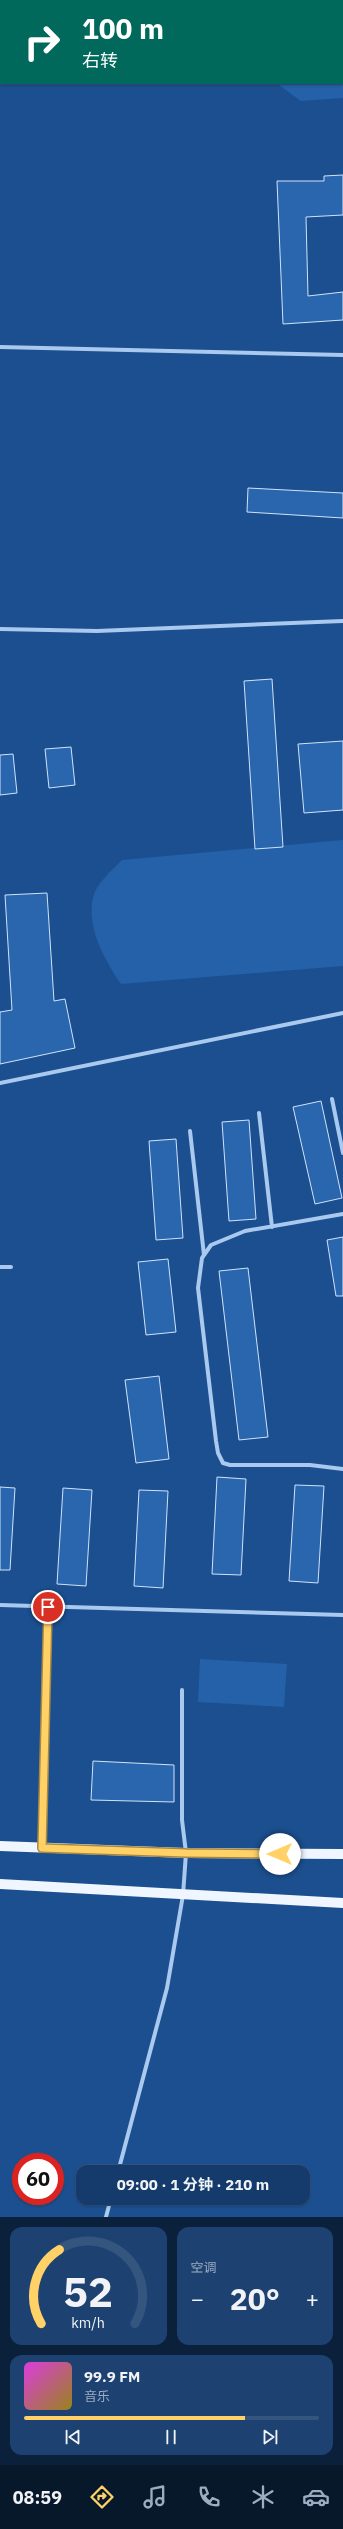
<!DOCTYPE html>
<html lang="zh">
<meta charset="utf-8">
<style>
body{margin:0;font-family:"IBM Plex Sans","Noto Sans SC",sans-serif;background:#1d4271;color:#f1f3f6;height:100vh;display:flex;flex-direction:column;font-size:15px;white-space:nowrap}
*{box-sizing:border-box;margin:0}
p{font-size:13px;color:#9dadc1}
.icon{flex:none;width:22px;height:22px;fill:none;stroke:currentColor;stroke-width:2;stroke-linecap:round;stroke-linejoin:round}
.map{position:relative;height:2217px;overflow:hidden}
.sheet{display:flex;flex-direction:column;gap:10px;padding:10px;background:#0b203b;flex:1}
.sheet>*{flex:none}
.top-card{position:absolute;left:0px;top:0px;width:343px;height:84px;box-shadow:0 1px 3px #0004,0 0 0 1px #33557e;background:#00695c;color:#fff;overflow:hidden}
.speed{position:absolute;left:12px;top:2153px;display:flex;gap:8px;font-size:20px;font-weight:700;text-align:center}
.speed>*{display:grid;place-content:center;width:52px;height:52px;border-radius:50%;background:#143b6b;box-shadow:0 1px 3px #0004,0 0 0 1px #33557e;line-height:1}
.speed .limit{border:6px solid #d22;background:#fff;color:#111}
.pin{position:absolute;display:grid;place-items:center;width:34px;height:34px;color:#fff;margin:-17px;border:2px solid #fff;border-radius:50%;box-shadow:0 1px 4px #0007}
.me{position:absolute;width:44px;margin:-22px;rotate:270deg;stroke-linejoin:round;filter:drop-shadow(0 0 3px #0008)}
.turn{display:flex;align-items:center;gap:14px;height:84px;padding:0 16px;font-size:18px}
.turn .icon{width:52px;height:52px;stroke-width:2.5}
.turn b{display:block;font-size:28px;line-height:34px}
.big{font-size:30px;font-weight:700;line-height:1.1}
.sheet .tile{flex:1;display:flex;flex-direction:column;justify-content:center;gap:6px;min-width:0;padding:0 14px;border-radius:12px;background:#1d4271}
.sheet .dial{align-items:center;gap:0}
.dial svg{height:104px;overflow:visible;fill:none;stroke:#33557e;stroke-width:7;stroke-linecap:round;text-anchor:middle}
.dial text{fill:#f1f3f6;stroke:none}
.song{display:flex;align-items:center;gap:12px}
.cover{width:48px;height:48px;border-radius:6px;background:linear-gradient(135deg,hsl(300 70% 55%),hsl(50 70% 35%))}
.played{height:4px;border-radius:2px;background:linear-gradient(90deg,#ffd166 75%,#33557e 75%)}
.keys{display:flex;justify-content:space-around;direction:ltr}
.heat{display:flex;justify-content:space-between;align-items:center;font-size:22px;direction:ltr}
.sheet .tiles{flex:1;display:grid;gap:10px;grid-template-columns:1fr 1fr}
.tile:last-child{grid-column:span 2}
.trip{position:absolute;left:76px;top:2165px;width:234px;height:40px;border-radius:12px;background:#143b6b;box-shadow:0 1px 3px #0004,0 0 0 1px #33557e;font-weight:700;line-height:40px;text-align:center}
.menu{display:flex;height:64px;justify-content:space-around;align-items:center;background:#08182b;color:#9dadc1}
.menu .icon{width:28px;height:28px}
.menu .current{color:#ffd166}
.menu b{font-size:18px;color:#f1f3f6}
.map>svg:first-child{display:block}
.green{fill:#2461a8}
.building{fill:#2a66ad;stroke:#cfe3fa}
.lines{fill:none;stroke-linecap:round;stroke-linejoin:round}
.street{stroke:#a9c9ee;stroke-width:4}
.primary{stroke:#f0f6ff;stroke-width:10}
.route-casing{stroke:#a68842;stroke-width:10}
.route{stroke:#ffd166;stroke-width:7}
</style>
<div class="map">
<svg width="343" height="2217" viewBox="0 0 343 2217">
<rect width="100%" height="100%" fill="#1b4f8f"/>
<path class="green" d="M237 0H343V98L301 101 276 83H342V1Z
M343 840V966L121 984C105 960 86 928 93 897 97 883 111 871 122 860Z
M200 1659 287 1664 284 1707 198 1702Z"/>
<path class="building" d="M343 175V215L306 217 308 296 343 292V320L283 324 277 181H324V176Z
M248 488 343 493V518L247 512Z
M272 679 283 847 255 849 244 681Z
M343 741V810L304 813 298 744Z
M71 747 75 785 49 788 45 749Z
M13 754 17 793 0 795V755Z
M47 893 54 1001 65 999 75 1048 0 1064V1012L12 1010 5 895Z
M321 1101 342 1198 315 1204 293 1107Z
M249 1120 256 1219 229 1221 222 1122Z
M176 1139 183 1238 156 1240 149 1141Z
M343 1237V1296H336L327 1240Z
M168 1259 176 1332 146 1335 138 1262Z
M248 1268 268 1437 239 1440 219 1271Z
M159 1376 169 1459 136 1463 125 1380Z
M217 1477 246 1479 241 1575 212 1574Z
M295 1485 324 1486 318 1583 289 1581Z
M0 1487 15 1488 10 1570H0Z
M63 1488 92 1490 86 1586 57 1584Z
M139 1490 168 1491 163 1588 134 1586Z
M93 1761 174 1765V1802L91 1800Z"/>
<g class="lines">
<path class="street" d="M0 347 343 355
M0 629 97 631 343 621
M0 1083 343 1013
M332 1099 343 1153
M259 1113 272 1227
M190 1131 204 1255
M343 1214 245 1231 211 1245 202 1258 198 1288 216 1441 218 1453 223 1463 230 1465H310L343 1469
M0 1267H11
M0 1605 343 1615
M42 1847 48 1607
M118 2172 167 1988 183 1895 186 1853 182 1820V1690
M106 2217 111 2198"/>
<path class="primary" d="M0 1846 186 1853 343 1854
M0 1884 343 1903"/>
</g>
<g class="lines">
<g class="route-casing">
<path id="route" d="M48 1607 42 1848 186 1853 280 1854"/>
</g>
<use href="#route" class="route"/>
</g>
</svg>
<div class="speed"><div class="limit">60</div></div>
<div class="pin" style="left:48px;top:1607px;background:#d93025"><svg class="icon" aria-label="arrive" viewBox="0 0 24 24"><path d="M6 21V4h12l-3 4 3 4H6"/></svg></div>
<svg class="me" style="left:280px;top:1854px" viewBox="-20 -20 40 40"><circle r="19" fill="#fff"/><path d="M0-13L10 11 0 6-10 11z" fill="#ffd166"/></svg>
<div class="trip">09:00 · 1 分钟 · 210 m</div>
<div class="top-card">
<div class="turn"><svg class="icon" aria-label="right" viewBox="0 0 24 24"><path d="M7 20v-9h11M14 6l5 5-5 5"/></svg><div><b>100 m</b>右转</div></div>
</div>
</div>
<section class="sheet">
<div class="tiles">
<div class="tile dial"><svg viewBox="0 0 100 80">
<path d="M14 69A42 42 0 1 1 86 69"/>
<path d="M14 69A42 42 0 0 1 28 12" stroke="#ffd166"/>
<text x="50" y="56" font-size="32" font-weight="700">52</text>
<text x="50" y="72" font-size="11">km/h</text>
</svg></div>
<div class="tile"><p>空调</p>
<div class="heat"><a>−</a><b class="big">20°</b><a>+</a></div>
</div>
<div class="tile">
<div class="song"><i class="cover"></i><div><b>99.9 FM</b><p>音乐</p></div></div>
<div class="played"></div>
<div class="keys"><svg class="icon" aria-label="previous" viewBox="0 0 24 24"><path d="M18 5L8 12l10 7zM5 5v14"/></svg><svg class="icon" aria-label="pause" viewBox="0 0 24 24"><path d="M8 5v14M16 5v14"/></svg><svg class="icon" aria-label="next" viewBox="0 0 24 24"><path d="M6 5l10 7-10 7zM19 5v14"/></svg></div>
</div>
</div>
</section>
<nav class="menu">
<b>08:59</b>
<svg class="icon current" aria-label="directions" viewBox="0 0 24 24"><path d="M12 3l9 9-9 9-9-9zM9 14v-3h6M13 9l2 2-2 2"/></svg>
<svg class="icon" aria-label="music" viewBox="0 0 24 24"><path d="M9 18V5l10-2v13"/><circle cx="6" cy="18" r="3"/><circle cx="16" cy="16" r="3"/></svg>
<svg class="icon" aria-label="phone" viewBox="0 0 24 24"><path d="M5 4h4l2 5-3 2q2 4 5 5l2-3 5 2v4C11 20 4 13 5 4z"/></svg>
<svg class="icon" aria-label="climate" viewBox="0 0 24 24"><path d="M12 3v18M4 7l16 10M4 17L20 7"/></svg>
<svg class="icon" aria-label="car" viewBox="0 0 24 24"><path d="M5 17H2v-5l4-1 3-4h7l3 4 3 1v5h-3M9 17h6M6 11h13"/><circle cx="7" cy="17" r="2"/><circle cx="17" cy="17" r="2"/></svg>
</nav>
